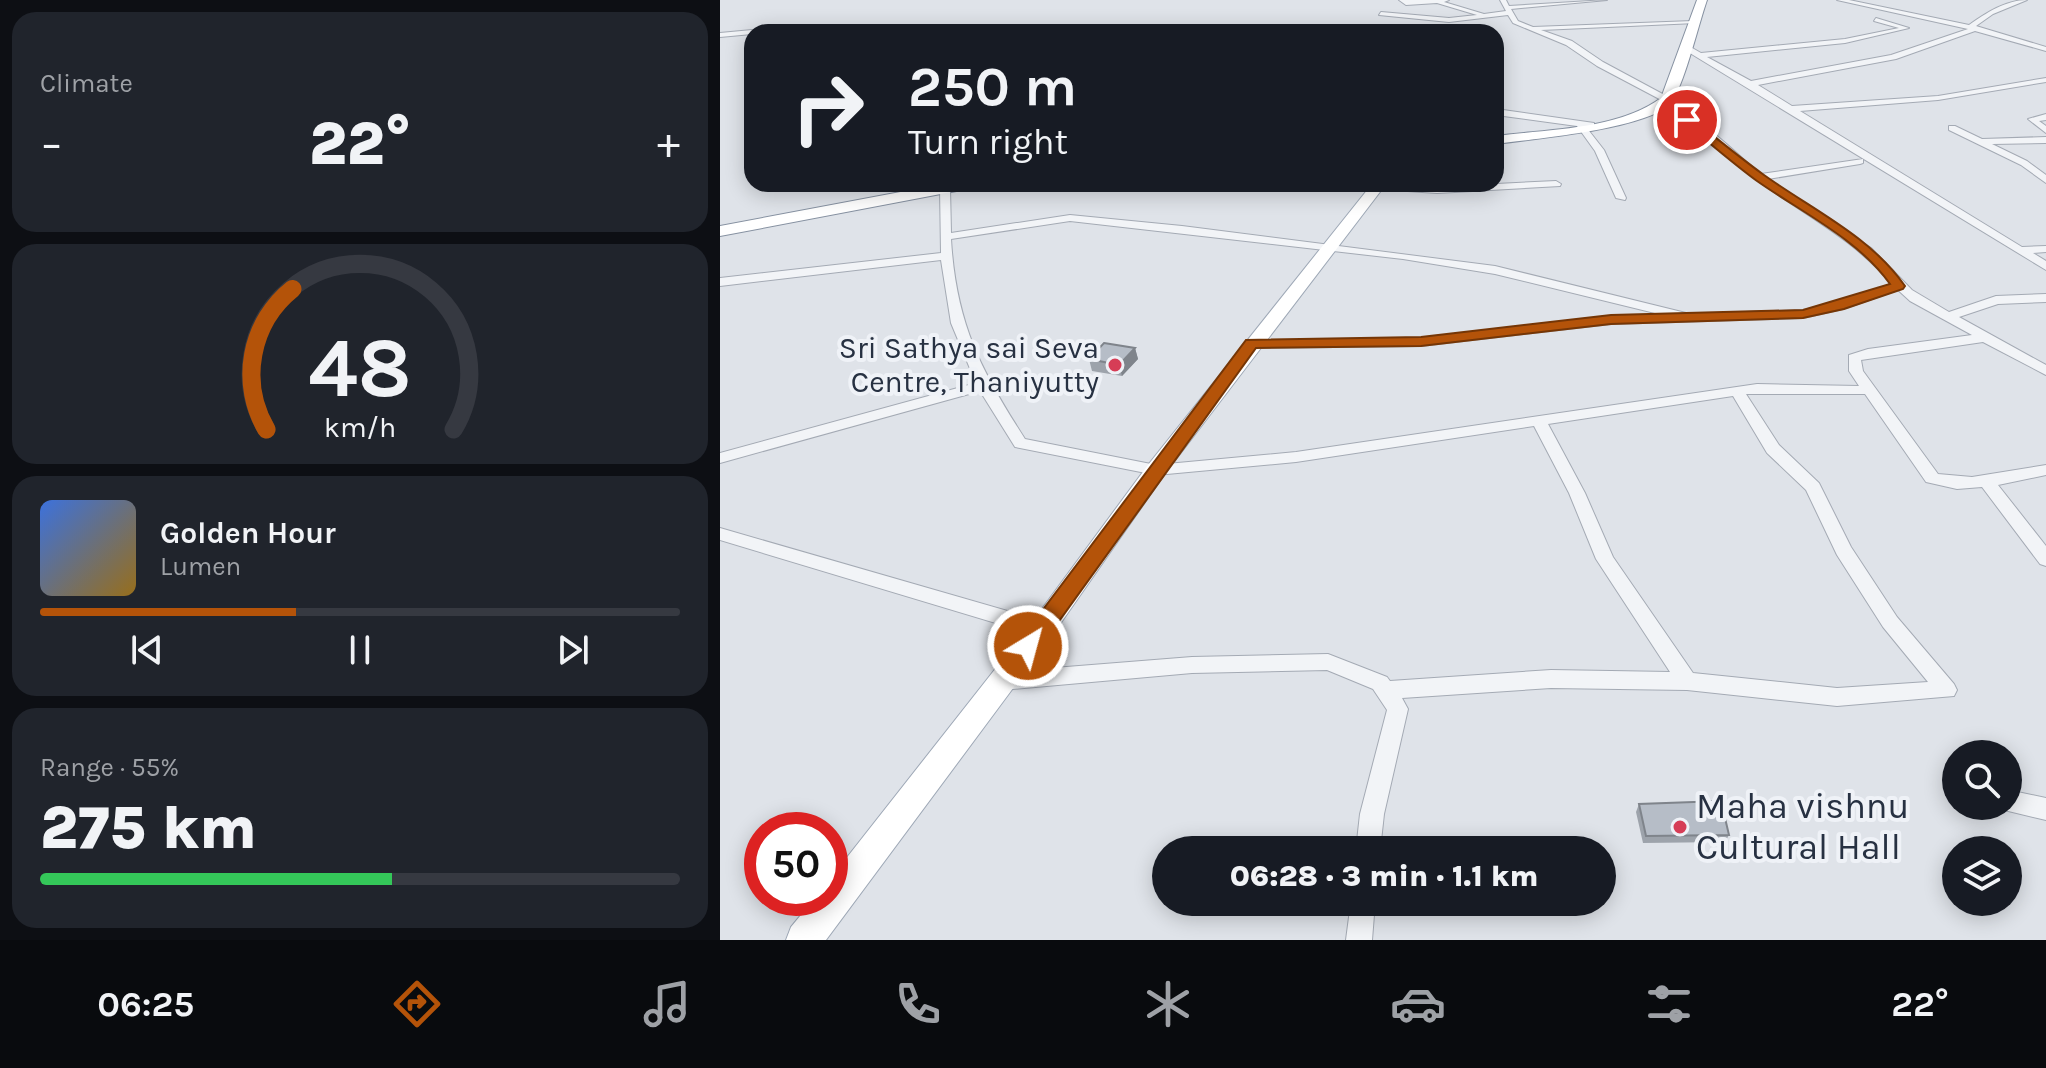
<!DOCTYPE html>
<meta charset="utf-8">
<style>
body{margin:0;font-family:Karla,sans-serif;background:#20242c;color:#f1f3f6;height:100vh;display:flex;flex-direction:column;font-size:30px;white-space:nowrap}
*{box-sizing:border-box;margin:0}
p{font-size:26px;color:#9ea1a6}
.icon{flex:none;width:44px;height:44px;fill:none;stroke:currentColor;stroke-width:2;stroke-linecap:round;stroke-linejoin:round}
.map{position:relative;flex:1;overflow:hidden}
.panel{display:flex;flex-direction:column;gap:12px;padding:12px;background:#0d0f14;width:720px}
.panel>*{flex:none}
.guide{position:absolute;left:24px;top:24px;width:760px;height:168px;border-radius:24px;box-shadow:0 4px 20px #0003;background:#171b24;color:#f1f3f6;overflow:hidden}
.fabs{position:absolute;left:1222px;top:740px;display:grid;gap:16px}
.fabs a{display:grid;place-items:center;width:80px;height:80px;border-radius:50%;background:#171b24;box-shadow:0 4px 20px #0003;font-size:40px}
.speed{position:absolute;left:24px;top:812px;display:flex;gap:16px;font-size:40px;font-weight:700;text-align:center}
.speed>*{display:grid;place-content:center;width:104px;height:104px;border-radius:50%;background:#171b24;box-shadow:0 4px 20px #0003;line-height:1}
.speed .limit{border:12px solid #d22;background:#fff;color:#111}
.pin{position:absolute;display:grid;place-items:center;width:68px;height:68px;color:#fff;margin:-34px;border:4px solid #fff;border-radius:50%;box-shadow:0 2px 8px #0007}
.me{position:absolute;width:88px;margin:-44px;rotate:37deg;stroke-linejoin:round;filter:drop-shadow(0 0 6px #0008)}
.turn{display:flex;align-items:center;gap:28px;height:168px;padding:0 32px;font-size:36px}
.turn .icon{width:104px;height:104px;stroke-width:2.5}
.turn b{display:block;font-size:56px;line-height:68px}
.big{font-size:60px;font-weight:800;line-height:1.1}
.panel .card{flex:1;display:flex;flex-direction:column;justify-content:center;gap:12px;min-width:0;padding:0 28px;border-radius:24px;background:#20242c}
.panel .dial{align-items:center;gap:0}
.dial svg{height:208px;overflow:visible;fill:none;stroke:#363941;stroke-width:7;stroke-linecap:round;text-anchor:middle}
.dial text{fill:#f1f3f6;stroke:none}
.song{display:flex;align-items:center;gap:24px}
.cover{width:96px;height:96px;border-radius:12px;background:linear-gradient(135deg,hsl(220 70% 55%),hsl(40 70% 35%))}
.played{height:8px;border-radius:4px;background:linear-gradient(90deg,#b45309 40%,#363941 40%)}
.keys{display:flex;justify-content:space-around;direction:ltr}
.heat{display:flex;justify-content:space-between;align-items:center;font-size:44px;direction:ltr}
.charge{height:12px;border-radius:6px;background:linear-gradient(90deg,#34c759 55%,#363941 0)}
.trip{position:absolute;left:432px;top:836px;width:464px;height:80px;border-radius:40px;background:#171b24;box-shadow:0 4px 20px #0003;font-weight:800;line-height:80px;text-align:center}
.dock{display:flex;height:128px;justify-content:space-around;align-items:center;background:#090b0e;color:#9ea1a6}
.dock .icon{width:56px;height:56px}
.dock .selected{color:#b45309}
.dock b{font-size:36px;color:#f1f3f6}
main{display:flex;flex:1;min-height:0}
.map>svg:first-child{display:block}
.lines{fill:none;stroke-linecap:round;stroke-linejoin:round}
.minor-casing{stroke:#a4aab4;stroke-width:2}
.major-casing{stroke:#9ea8b6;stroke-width:2}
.highway-casing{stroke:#8691a1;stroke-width:2}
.minor{fill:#f2f4f7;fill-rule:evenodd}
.major{fill:#fff;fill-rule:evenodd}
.highway{fill:#fff;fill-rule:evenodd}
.wall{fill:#9da3ab}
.shaded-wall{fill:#7f848b}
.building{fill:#b6bdc7;stroke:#7f848b;stroke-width:2}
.route{fill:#b45309;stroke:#753606;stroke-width:2}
.poi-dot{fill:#d63d56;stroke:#eff2f7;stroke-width:3}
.labels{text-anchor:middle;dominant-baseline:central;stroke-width:8;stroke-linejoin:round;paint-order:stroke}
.poi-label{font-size:30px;fill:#273142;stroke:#eff2f7;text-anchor:end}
.near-poi-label{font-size:36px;fill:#273142;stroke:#eff2f7;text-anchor:start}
</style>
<main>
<section class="panel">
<div class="card"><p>Climate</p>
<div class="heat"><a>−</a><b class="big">22°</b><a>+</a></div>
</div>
<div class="card dial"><svg viewBox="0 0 100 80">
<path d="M14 69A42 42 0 1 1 86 69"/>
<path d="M14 69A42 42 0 0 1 24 15" stroke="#b45309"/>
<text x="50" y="56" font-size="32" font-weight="700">48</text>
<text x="50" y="72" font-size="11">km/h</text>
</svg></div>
<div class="card">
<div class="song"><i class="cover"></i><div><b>Golden Hour</b><p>Lumen</p></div></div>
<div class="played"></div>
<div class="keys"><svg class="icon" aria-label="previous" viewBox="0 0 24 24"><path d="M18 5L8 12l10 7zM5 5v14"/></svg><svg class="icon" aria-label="pause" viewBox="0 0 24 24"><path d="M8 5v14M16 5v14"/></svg><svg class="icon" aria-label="next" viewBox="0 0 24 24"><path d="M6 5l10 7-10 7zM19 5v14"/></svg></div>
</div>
<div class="card"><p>Range · 55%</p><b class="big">275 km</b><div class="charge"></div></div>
</section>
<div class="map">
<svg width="1326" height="940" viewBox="0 0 1326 940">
<rect width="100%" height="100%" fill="#dfe3e9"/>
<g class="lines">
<g class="minor-casing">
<path id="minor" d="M679 0H729L724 2 764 14 786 11 780 0H786L789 6 887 0 791 9 798 21 813 27 973 21 976 23 821 30 852 41 883 62 950 98 951 100 947 103 877 66 846 45 793 23 788 15 729 22 659 15 661 12 729 18 757 15 717 3 686 5Z
M1117 0H1129L1249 25C1266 13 1286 0 1307 0L1273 14 1256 26 1326 47V51L1255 31 1176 59 1038 85 1072 106 1218 96 1326 78V82L1218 100 1080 111 1302 247 1326 246V252L1313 253 1326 261V270L960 47 967 45 981 53 1125 39 1179 28 1154 21 1156 18 1189 28 1125 43 987 57 1031 81 1171 55 1248 29Z
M32 30H106L109 32H32V34L0 37V33Z
M938 105C972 106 1014 153 1041 174L1143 159V163L1140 164 1048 179 1151 248 1192 290 1229 312 1276 296 1326 294V302L1278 304 1239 317 1326 365V375L1263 342 1141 360 1143 371 1218 474 1252 477 1326 465V475L1278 485 1326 546V566L1320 564 1262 487 1237 489 1206 482 1145 394H1026L1059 445 1099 483 1131 547 1177 617 1234 684 1237 690 1234 696 1117 706 967 690 831 688 682 698 688 709 664 814 660 850H636L640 814 667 710 653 689 607 670 472 673 282 690 275 687 272 681 275 675 282 672 472 657 608 654 667 677 670 681 831 670 950 672 876 559 849 493 814 426 576 462 436 475 295 447 260 391 0 463V453L256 383 231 323 221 260 0 286V278L221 253 220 188 225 185 230 188 231 233 350 215 462 226 775 266 970 314 1083 310 1116 303 1172 284C1131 237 1086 216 1037 180 1003 156 977 124 938 109ZM350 221 683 259 775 274 943 315 891 316 701 338 527 341 525 344 532 348 701 346 891 324 1083 318 1123 309 1178 290 1190 301 1252 335 1148 349 1129 355V371L1139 386 1037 384 576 452 436 465 305 439C260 369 236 323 231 239ZM1013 396 1047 453 1086 490 1117 555 1163 627 1208 682 1117 688 973 673 893 557 865 493 828 424Z
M776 109 874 123V127H866L884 150 906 198 905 200 896 198 875 151 857 126 776 115Z
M1326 114V120L1319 121 1326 126V133L1308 119Z
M1229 126H1235L1262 139 1326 137V143L1272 144 1307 161 1326 175V183L1301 165 1229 130Z
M836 181 841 184 840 186 717 193 658 189 653 186 673 184 717 187Z
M190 184H200L194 197 190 198 185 195Z
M0 528 322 621 329 623 332 629 329 635 322 637 0 540Z
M1288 790 1326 798V820L1280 809 1279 806H1288Z
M631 902H655L652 940H626Z"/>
</g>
<g class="major-casing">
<path id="major" d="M652 184H666L444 475 331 637 106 940H66L71 927 95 898H110V879L313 621 428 465Z"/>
</g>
<g class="highway-casing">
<path id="highway" d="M977 0H987C978 26 966 78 953 100 936 129 810 139 776 144V136C828 129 897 130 941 98Z
M223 184H255L247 189 0 236V226Z"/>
</g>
<use href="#minor" class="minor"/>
<use href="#major" class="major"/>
<use href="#highway" class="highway"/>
</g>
<path class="wall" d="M415 348 418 359 402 376 372 371 369 359Z
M919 804 1009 835 1005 842 923 843 916 812Z"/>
<path class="shaded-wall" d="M415 348 418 359 402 376 399 365Z"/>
<path class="building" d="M384 343 415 348 399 365 369 359Z
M1001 801 1009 835 926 836 919 804Z"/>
<path class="route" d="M963 117H970C995 137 1019 157 1044 175 1093 210 1150 236 1185 286L1183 289 1124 309 1083 318 891 324 701 346 536 348 316 653 308 655 300 653 297 646 300 640 526 340 701 337 891 315 1083 310 1170 284C1138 239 1081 212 1037 181 1011 162 988 141 963 122Z"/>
<g class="poi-dot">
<circle cx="395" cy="365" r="8"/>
<circle cx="960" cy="827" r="8"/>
</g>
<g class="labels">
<g class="poi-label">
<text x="379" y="348">Sri Sathya sai Seva<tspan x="379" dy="34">Centre, Thaniyutty</tspan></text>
</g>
<g class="near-poi-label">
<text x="976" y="806">Maha vishnu<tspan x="976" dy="41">Cultural Hall</tspan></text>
</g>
</g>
</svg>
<div class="fabs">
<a><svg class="icon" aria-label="search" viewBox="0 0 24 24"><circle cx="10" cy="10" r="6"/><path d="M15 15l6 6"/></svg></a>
<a><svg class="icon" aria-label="layers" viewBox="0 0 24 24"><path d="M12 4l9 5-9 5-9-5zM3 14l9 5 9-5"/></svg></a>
</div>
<div class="speed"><div class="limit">50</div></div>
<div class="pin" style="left:967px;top:120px;background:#d93025"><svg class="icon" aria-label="arrive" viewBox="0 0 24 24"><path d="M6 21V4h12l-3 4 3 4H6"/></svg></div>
<svg class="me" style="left:308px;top:646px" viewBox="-20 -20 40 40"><circle r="17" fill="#b45309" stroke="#fff" stroke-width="3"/><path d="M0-11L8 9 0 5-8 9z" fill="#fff"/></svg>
<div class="trip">06:28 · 3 min · 1.1 km</div>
<div class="guide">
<div class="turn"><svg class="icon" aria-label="right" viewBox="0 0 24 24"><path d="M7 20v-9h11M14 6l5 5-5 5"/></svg><div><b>250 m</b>Turn right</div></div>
</div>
</div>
</main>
<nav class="dock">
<b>06:25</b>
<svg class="icon selected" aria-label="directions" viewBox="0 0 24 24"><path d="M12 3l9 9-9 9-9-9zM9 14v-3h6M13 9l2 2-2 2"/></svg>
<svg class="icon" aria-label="music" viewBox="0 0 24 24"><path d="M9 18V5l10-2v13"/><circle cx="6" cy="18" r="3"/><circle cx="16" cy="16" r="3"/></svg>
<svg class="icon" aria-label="phone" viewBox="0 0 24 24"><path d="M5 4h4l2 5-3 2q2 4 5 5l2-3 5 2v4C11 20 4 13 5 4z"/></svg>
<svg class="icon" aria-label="climate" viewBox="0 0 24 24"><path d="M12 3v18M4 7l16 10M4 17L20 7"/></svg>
<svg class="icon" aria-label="car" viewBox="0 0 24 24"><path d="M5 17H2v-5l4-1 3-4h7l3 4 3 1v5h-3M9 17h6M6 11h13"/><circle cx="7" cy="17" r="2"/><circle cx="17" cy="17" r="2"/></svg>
<svg class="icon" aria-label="filters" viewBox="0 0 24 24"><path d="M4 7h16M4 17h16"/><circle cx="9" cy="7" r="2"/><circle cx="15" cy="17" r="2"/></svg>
<b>22°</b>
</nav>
